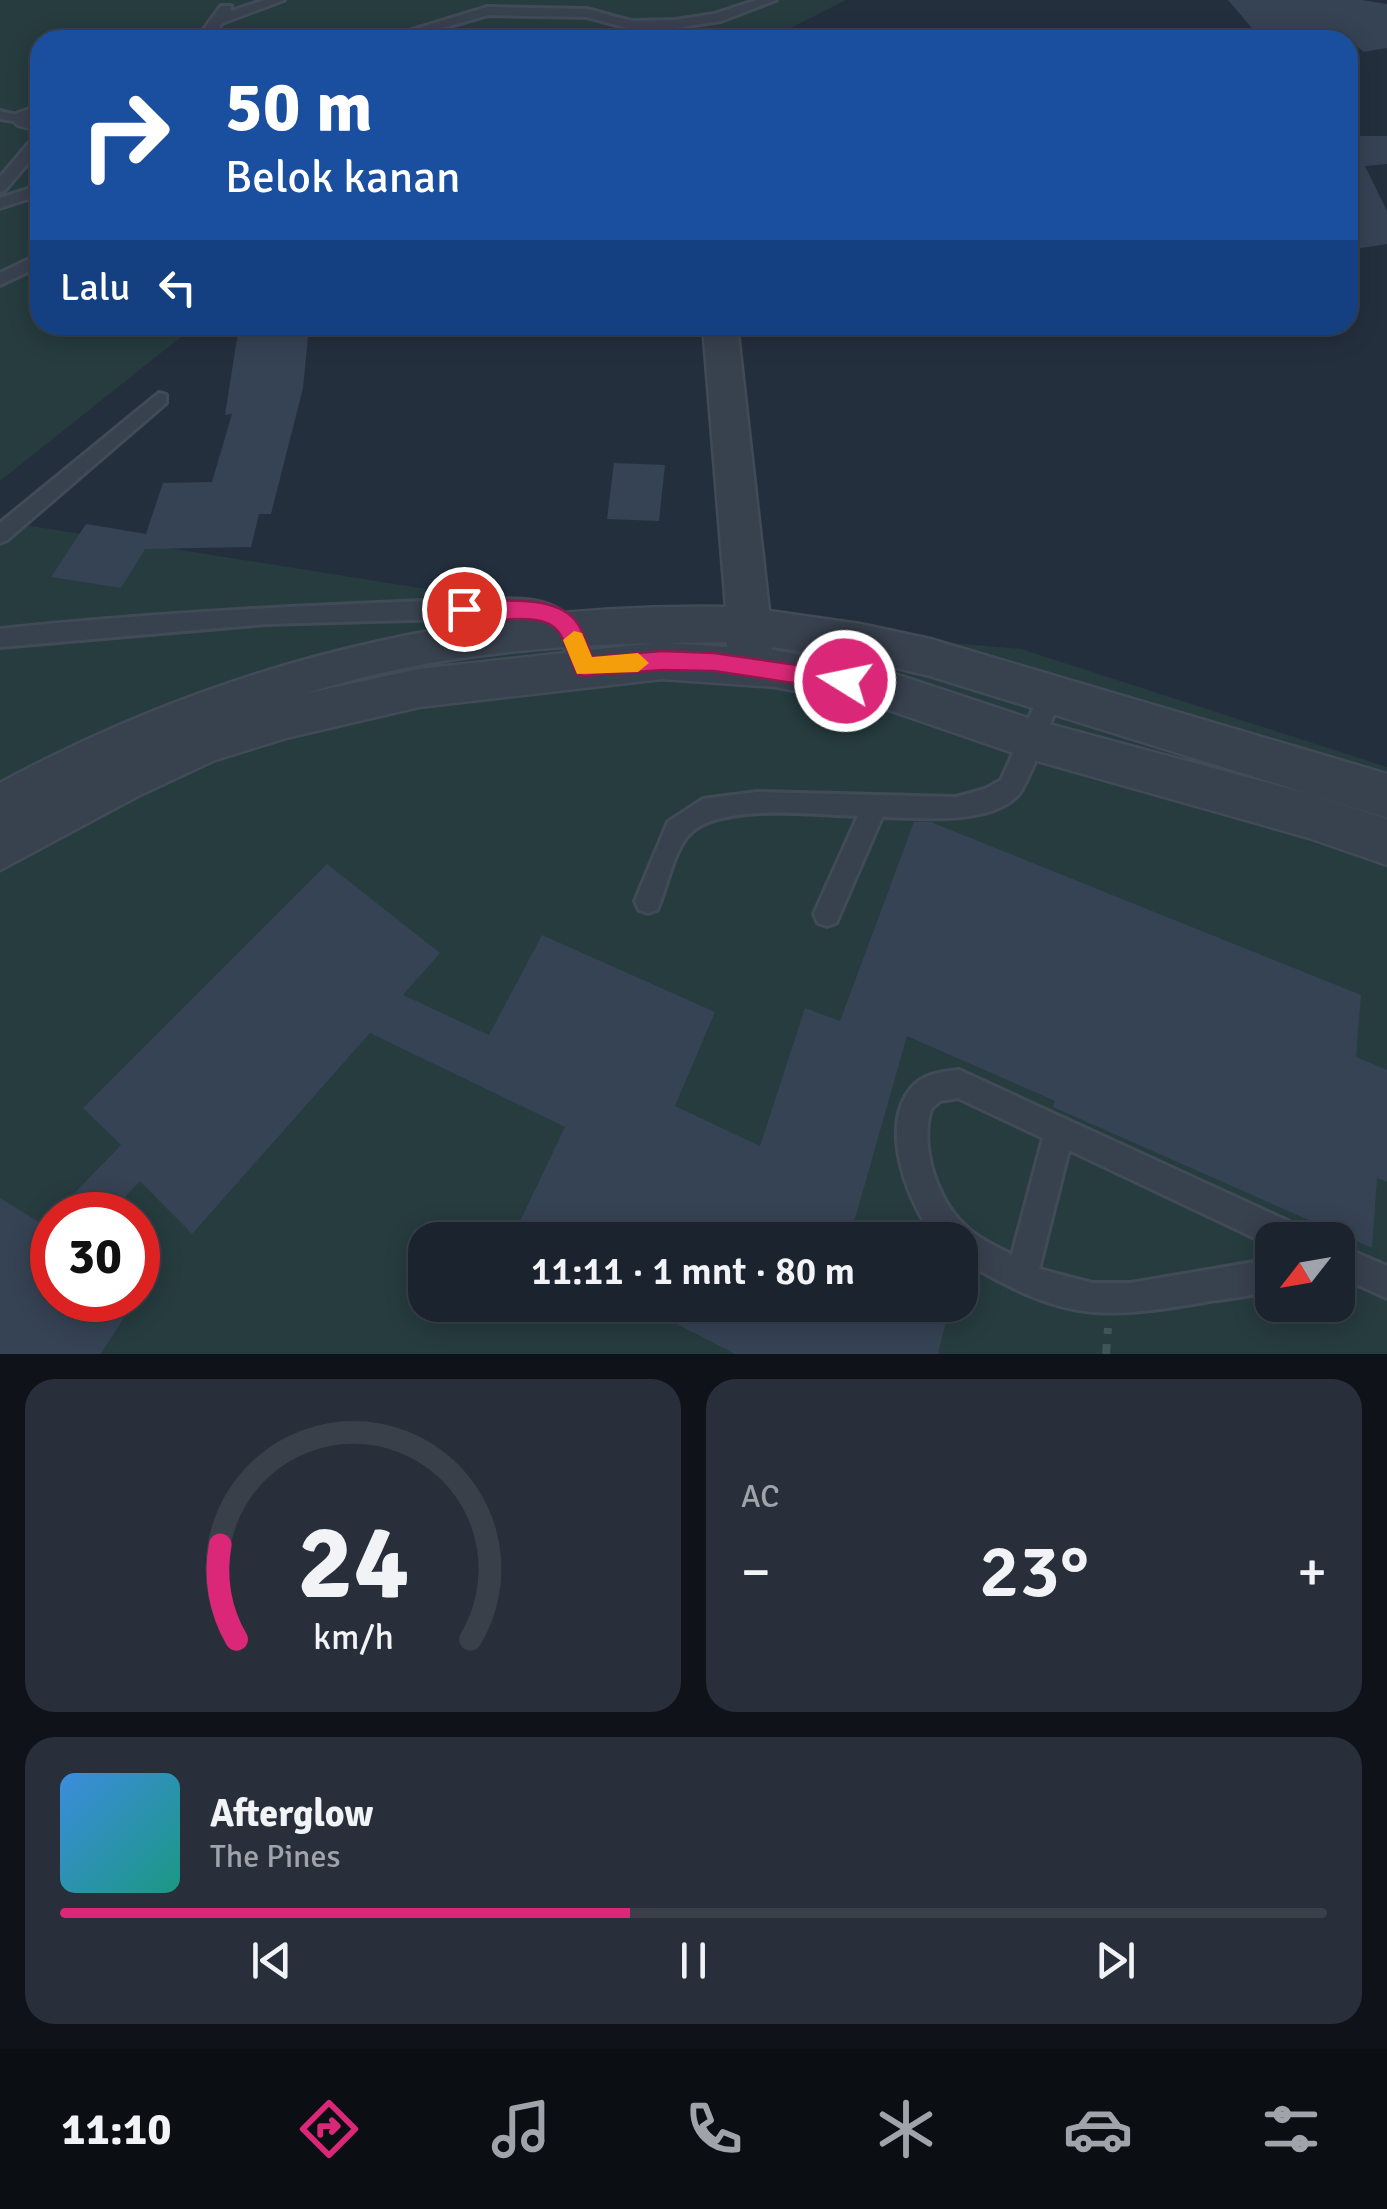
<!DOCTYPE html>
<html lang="id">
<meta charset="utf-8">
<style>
body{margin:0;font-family:Signika,sans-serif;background:#282f3a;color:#f1f3f6;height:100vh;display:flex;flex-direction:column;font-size:38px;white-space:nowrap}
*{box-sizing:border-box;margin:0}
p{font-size:32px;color:#a0a4aa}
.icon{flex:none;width:55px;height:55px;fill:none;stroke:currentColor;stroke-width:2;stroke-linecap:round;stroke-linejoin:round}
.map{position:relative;height:1354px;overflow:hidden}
.side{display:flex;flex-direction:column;gap:25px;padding:25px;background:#0f1319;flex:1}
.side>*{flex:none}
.banner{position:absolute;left:30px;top:30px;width:1328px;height:305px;border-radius:30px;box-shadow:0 5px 25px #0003,0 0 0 2px #39404a;background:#1a4fa0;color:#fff;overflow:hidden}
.needle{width:65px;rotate:239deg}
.fabs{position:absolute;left:1255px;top:1222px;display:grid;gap:20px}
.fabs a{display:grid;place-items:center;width:100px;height:100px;border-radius:20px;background:#1b232e;box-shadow:0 5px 25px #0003,0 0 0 2px #39404a;font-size:50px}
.speed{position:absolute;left:30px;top:1192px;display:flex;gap:20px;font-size:50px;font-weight:700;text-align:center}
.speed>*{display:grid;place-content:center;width:130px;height:130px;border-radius:50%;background:#1b232e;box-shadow:0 5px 25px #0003,0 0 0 2px #39404a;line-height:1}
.speed .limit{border:15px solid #d22;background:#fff;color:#111}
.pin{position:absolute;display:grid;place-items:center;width:85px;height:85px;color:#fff;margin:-42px;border:5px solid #fff;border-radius:50%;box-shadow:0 2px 10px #0007}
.me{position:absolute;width:110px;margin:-55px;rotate:280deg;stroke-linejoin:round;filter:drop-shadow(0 0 8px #0008)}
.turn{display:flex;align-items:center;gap:35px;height:210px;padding:0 30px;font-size:45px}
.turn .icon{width:130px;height:130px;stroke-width:2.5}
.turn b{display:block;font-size:70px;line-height:85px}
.then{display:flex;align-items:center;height:95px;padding:0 30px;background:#0003;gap:20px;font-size:38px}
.big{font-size:75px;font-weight:600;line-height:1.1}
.side .widget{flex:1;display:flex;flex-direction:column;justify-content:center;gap:15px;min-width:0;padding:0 35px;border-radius:30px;background:#282f3a}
.side .dial{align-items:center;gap:0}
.dial svg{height:260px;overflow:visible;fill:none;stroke:#39404a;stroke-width:7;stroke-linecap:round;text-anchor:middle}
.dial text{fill:#f1f3f6;stroke:none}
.song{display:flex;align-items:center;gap:30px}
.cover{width:120px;height:120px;border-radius:15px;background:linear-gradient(135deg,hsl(210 70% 55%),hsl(170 70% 35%))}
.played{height:10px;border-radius:5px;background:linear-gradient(90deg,#db2777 45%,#39404a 45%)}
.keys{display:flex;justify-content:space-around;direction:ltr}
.heat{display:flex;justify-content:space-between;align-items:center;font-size:55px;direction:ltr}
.side .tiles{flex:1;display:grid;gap:25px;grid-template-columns:1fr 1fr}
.widget:last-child{grid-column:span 2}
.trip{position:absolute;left:408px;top:1222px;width:570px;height:100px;border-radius:30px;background:#1b232e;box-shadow:0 5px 25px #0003,0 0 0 2px #39404a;font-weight:600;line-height:100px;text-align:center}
.tabs{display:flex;height:160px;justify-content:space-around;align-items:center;background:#0b0e12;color:#a0a4aa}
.tabs .icon{width:70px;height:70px}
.tabs .active{color:#db2777}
.tabs b{font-size:45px;color:#f1f3f6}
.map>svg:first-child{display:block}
.green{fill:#263c3f;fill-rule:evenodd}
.building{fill:#364354}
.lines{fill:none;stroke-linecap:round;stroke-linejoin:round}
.service-casing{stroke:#414a57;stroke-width:6}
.minor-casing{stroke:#414a57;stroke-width:5}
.path{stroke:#3f5557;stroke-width:8;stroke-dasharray:10 10;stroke-linecap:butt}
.service{fill:#38414e;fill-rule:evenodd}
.minor{fill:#38414e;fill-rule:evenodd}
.route{fill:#db2777;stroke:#8e194d;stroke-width:2.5}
.slow{fill:#f59e0b}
</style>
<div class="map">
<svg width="1387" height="1354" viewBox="0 0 1387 1354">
<rect width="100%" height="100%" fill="#242f3e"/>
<path class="green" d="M0 0H846L767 40H40V325H196L0 481Z
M0 521 544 608 1021 649 1387 767V1354H0ZM52 1215H138V1300H52ZM425 1240H960V1305H425ZM1272 1240H1338V1305H1272Z"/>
<path class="building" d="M1228 0H1362L1387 4V48L1364 52 1349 40H1262Z
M1348 128 1351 136H1387V164L1365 166 1387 211V244L1348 250Z
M309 326 303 388 271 514H259L251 547 145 549 121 588 51 577 86 524 146 534 163 483 212 482 232 414 225 415 238 332Z
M614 463 665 465 659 521 607 519Z
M914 822H931L1361 995 1356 1057 1387 1070V1182L1377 1178 1372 1248 1053 1107 1055 1101 907 1036 849 1240H511L565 1127 370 1033 192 1234 140 1181 108 1215H53L121 1145 83 1108 327 864 440 953 403 995 489 1035 542 935 715 1012 675 1106 760 1146 805 1008 840 1021Z
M0 1198 52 1230V1300H135L101 1354H0Z
M640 1305H950L938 1354H735Z"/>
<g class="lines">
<g class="service-casing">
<path id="service" d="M265 0H284L222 23 210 40H196L221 6H231V11Z
M757 0H776L721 21 675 28 631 29 587 17 488 15 401 40H379L487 7 587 9 631 21 675 20 714 14Z
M0 111 34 119 27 123 0 119Z
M40 135V149L5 190 0 192V177L35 136Z
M40 185V195L0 208V198Z
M40 254V266L0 285V273Z
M159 393 166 395V403L7 540 0 543V523Z
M476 599C545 599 571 596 595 667L592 674H576C557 634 564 623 515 617L266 624 0 647V629C158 612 317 605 476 599Z
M1051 684 1059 687 1062 694C1054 713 1029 783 1018 795 990 825 920 818 882 817L836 923 827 926 818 923 814 914 858 816C817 815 713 801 686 838 672 857 667 888 657 910L648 913 639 910 635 901 668 822 703 799 757 792 956 797 985 789 1001 780 1043 687Z
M959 1070 1305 1229 1309 1240H1272V1246L1069 1150 1039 1269 1092 1283H1131L1272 1259V1290C1250 1297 1227 1298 1204 1302 1093 1322 1058 1317 960 1259V1240H937C909 1206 880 1131 909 1091 921 1074 940 1072 959 1070ZM958 1098 1043 1138 1012 1255C998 1247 983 1241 971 1231 938 1205 919 1149 931 1109L940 1101Z
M1338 1245 1387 1266V1298L1338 1276Z"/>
</g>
<g class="minor-casing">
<path id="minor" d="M40 105V124L27 128 17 125 12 119 17 113Z
M703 325H737L769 611 860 624 930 639 1387 774V818L930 676 860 659 772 647V650L880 669 1034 720 1309 794 1387 819V865L1309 838 1034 760 880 707 775 687 662 679 419 707 286 738 215 760 138 796 0 870V783C225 661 469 603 726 607ZM727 642V647L667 643ZM656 643 419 669 304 694C416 658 538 645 656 643Z"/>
</g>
<path class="path" d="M1106 1354 1108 1328"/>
<use href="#service" class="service"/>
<use href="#minor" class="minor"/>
</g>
<path class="route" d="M464 601C495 602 552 593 575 620 583 629 587 645 592 657L662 651 714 653 845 672 853 675 856 681 853 688 845 691 714 671 662 670 584 676 577 674C570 660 567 641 557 630 536 605 469 634 453 609Z"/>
<path class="slow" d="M574 631 582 633 592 657 638 653 649 663 638 672 577 674 563 640Z"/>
</svg>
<div class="fabs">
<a><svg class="needle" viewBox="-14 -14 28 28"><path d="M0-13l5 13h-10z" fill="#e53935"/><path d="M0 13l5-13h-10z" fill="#a0a4aa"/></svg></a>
</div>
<div class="speed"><div class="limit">30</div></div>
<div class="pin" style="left:464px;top:609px;background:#d93025"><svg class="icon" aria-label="arrive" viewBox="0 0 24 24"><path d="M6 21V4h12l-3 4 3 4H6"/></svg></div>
<svg class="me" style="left:845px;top:681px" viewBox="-20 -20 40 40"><circle r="17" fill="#db2777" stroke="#fff" stroke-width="3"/><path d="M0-11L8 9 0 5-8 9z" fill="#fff"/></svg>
<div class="trip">11:11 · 1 mnt · 80 m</div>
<div class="banner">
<div class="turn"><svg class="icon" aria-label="right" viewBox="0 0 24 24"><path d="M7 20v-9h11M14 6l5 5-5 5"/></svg><div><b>50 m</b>Belok kanan</div></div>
<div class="then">Lalu<svg class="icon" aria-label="left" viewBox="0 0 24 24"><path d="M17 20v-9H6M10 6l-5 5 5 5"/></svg></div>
</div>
</div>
<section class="side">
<div class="tiles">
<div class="widget dial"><svg viewBox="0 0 100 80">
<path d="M14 69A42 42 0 1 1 86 69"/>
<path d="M14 69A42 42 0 0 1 9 40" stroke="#db2777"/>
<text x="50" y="56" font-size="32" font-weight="700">24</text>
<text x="50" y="72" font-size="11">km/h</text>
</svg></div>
<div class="widget"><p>AC</p>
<div class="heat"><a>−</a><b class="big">23°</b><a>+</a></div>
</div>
<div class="widget">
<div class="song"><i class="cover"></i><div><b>Afterglow</b><p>The Pines</p></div></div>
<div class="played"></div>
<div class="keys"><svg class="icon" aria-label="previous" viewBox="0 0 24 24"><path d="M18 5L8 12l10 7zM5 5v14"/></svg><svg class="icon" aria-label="pause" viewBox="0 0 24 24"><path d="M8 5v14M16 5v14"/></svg><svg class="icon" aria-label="next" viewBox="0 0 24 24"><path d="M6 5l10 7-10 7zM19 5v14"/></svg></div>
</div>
</div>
</section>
<nav class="tabs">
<b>11:10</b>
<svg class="icon active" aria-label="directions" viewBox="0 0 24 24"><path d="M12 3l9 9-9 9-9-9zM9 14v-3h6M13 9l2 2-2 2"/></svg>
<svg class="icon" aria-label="music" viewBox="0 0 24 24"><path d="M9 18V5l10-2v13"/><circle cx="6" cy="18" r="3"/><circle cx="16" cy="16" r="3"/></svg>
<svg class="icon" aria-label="phone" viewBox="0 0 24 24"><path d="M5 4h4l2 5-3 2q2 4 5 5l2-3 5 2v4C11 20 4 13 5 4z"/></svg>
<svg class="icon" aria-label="climate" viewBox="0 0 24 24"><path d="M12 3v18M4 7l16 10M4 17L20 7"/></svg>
<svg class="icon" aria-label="car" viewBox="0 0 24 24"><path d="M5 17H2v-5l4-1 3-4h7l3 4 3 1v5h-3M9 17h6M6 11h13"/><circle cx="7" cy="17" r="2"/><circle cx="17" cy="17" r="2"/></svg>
<svg class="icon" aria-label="filters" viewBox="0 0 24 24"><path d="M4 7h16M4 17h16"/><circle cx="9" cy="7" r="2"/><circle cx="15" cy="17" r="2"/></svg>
</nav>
